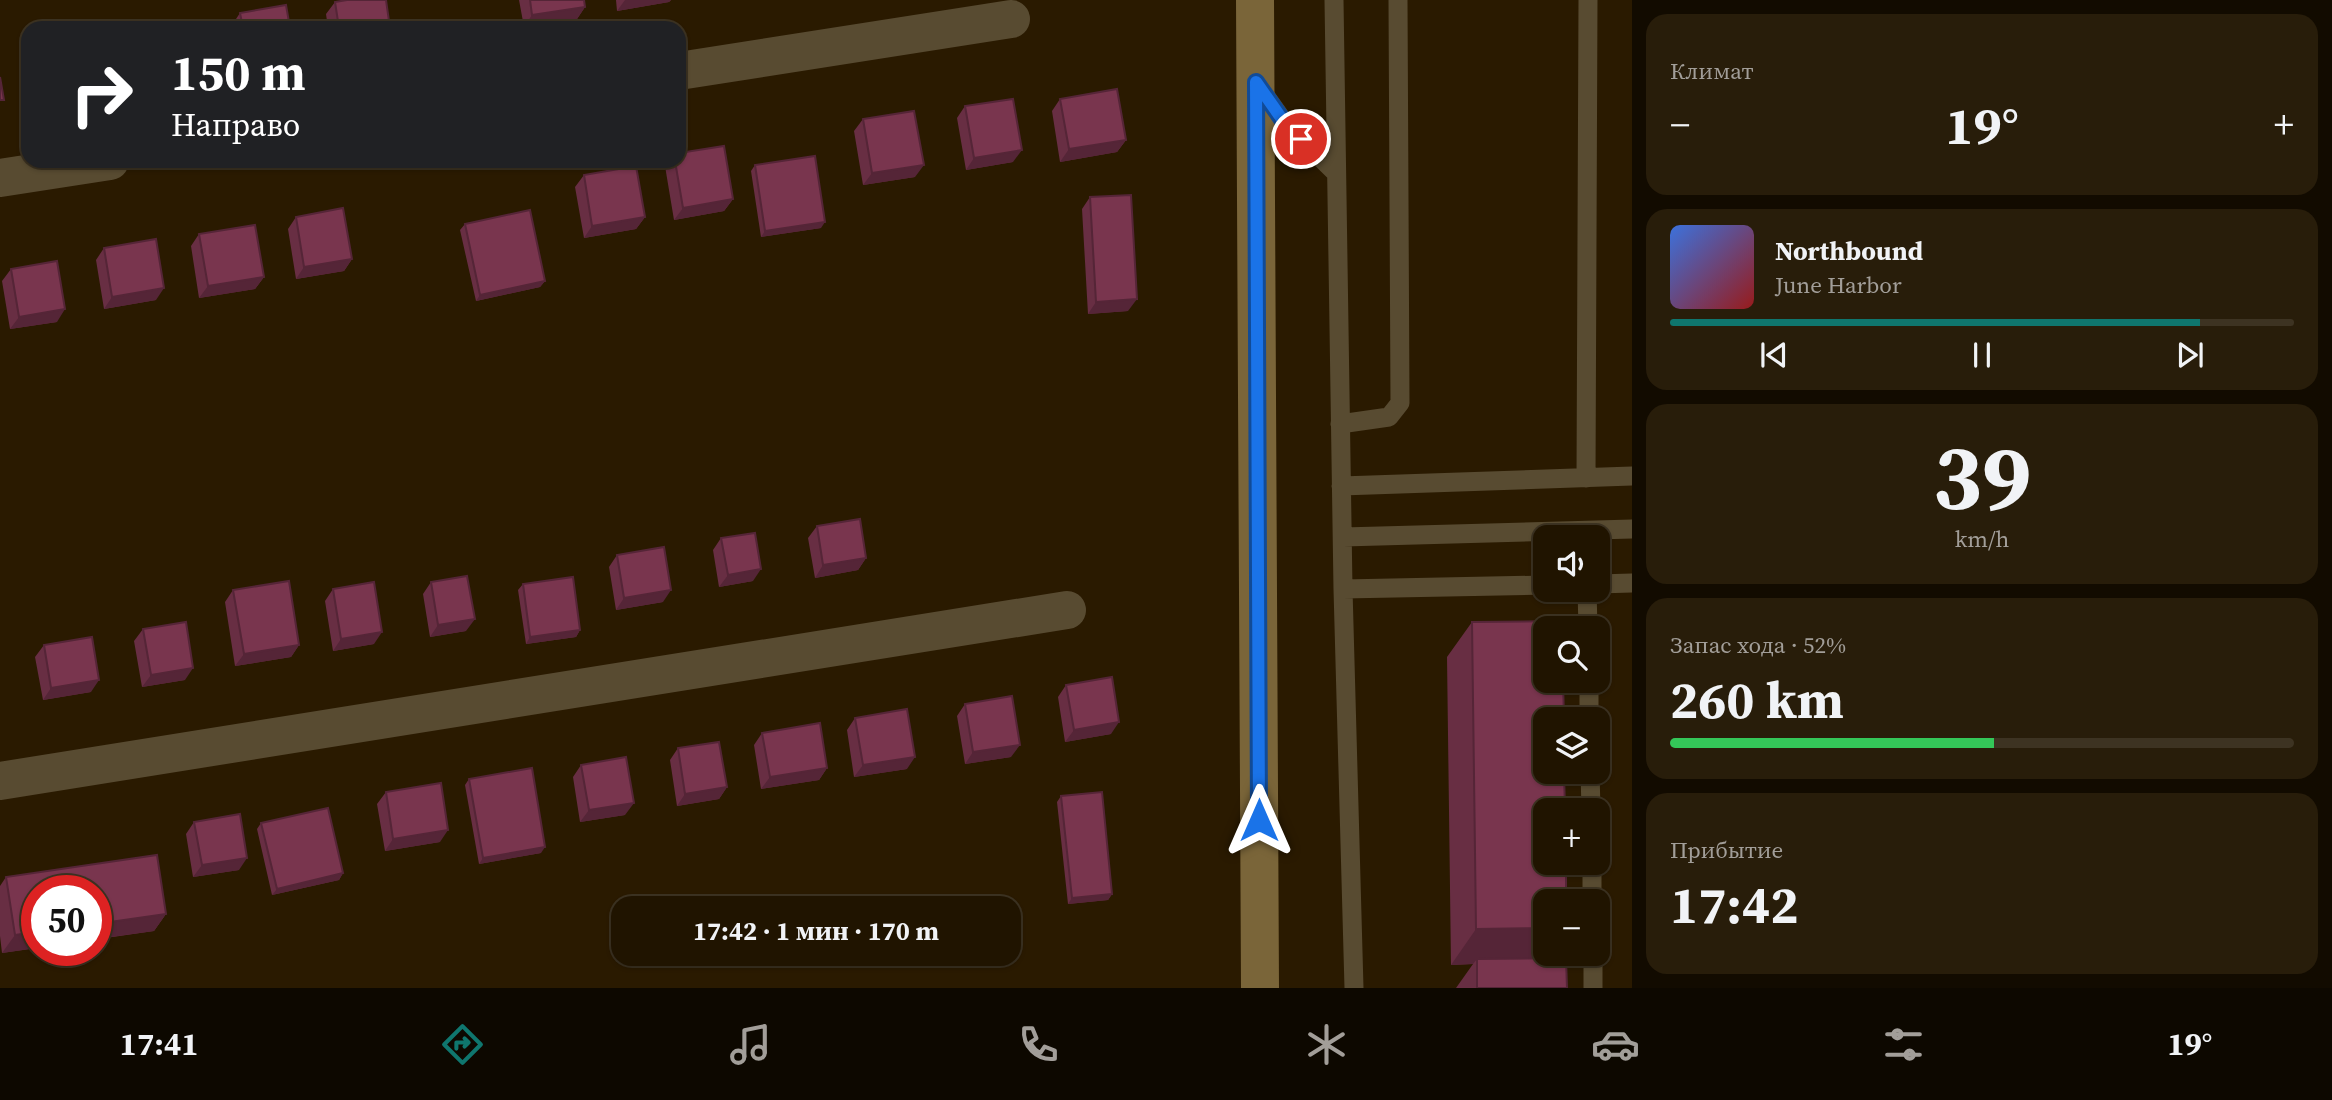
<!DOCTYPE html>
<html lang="ru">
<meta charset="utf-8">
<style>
body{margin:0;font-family:"Source Serif 4",serif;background:#281d0a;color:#f1f3f6;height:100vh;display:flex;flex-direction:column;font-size:26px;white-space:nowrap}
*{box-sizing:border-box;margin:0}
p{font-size:23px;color:#a29e99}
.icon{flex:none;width:38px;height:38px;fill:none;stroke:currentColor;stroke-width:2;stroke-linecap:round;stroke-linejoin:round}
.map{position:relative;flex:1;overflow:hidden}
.sheet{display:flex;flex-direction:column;gap:14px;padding:14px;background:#120b00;width:700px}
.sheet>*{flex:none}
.hud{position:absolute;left:21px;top:21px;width:665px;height:147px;border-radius:21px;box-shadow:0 2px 5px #0004,0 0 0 2px #3d3322;background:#202124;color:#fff;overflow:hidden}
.controls{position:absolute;left:1533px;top:525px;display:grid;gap:14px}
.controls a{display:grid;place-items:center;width:77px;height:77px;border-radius:14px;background:#201400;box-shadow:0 2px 5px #0004,0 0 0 2px #3d3322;font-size:35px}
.speed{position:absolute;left:21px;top:875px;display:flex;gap:14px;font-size:35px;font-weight:700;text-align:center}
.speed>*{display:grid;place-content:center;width:91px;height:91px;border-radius:50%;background:#201400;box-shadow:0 2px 5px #0004,0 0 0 2px #3d3322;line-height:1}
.speed .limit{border:10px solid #d22;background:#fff;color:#111}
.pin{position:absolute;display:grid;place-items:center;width:60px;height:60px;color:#fff;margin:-30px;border:4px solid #fff;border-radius:50%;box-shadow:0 2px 7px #0007}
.me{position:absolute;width:77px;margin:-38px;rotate:0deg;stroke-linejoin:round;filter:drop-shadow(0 0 5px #0008)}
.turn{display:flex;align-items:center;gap:24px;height:147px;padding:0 35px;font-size:32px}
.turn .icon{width:91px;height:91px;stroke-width:2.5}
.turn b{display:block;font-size:49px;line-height:60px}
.big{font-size:52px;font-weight:700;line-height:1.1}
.sheet .widget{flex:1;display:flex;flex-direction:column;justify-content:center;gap:10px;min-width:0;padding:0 24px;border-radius:21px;background:#281d0a}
.sheet .dial{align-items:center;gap:0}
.dial b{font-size:91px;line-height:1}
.song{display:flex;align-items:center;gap:21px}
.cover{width:84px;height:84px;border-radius:10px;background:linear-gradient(135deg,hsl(220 70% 55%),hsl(0 70% 35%))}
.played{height:7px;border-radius:4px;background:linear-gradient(90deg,#0f766e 85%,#3d3322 85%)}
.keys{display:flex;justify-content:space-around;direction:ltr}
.heat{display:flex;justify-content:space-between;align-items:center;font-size:38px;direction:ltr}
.charge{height:10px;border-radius:5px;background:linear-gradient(90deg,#34c759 52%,#3d3322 0)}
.trip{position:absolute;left:611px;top:896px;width:410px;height:70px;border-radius:21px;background:#201400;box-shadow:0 2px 5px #0004,0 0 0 2px #3d3322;font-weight:700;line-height:70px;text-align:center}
.tabs{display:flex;height:112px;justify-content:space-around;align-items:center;background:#0d0800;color:#a29e99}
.tabs .icon{width:49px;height:49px}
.tabs .selected{color:#0f766e}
.tabs b{font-size:32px;color:#f1f3f6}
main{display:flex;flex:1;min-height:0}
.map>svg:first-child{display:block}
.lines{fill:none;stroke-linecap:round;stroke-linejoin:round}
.lane{stroke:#584b31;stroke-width:19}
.street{stroke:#584b31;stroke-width:38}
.secondary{stroke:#7a6539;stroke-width:38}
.wall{fill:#682e43}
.shaded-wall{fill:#552537}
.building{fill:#79354e;stroke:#552537;stroke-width:2}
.route-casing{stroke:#114b97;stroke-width:18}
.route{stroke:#1a73e8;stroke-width:12}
</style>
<main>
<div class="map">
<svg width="1632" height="988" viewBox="0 0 1632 988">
<rect width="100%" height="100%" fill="#2a1a00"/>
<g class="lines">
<path class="lane" d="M1334 0 1343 589 1354 988
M1260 88 1284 122 1336 173
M1340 424 1389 417 1400 403 1398 0
M1586 478 1588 0
M1341 486 1632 476
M1343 537 1632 529
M1598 584 1632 583
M1343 589 1545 585
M1587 590 1588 628
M1589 681V719
M1590 772 1591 810
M1592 863V901
M1593 954V988"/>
<path class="street" d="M679 71 1011 19
M0 178 110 161
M0 781 1067 610"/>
<path class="secondary" d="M1255 0 1260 988"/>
</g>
<path class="wall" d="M519 0H584L585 7 577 19 524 27Z
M616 0H671L669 2 617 11Z
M335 2 390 28H328L326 14Z
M240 13 290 28H232V25Z
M1060 99 1126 140 1117 152 1060 162 1052 111Z
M965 106 1013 162 966 170 957 118Z
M863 119 915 177 863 185 854 131Z
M669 161H674L733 199 724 211 674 220 665 166Z
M755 165 821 228 761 237 751 171Z
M584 175 645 217 636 229 584 238 575 187Z
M1090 197 1128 311 1088 314 1082 209Z
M296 217 352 259 344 271 296 279 288 229Z
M465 224 545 281 540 287 476 301 460 230Z
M199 234 264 277 255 289 199 298 191 246Z
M104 248 156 300 104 309 96 260Z
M11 269 57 322 10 329 2 281Z
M817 526 866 558 858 570 815 578 808 538Z
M721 538 753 581 719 587 713 550Z
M617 555 663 602 616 610 609 567Z
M431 582 466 631 430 637 423 594Z
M523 584 580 630 576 637 526 644 518 590Z
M333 589 374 644 333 651 325 601Z
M233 590 299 645 291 657 235 666 225 602Z
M1472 622 1545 954H1549L1546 958 1567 988H1456L1473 964 1451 965 1447 657Z
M143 629 185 680 142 687 134 641Z
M44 645 91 692 43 700 35 657Z
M1066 685 1111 734 1065 742 1058 697Z
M965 704 1011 757 965 764 957 716Z
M855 718 907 769 854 777 847 730Z
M762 733 827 768 819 780 761 789 754 745Z
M678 748 727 787 719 799 677 806 670 760Z
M581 765 625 815 580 822 573 777Z
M469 779 541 853 479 864 465 785Z
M386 792 440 842 385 851 377 804Z
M1061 796 1112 894 1108 900 1068 904 1057 802Z
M194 822 239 870 193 877 186 834Z
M261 823 343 873 339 880 272 895 257 829Z
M6 877 166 914 154 931 2 953 0 936V886Z"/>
<path class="shaded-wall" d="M625 0H671L669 2 617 11Z
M585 7 577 19 524 27 532 15Z
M1126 140 1117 152 1060 162 1069 149Z
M1022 150 1013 162 966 170 974 158Z
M924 165 915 177 863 185 872 173Z
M733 199 724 211 674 220 683 208Z
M645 217 636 229 584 238 592 226Z
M825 222 821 228 761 237 765 231Z
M352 259 344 271 296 279 304 267Z
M264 277 255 289 199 298 208 286Z
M545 281 540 287 476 301 480 295Z
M164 288 156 300 104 309 112 297Z
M1137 299 1128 311 1088 314 1096 302Z
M65 309 57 322 10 329 19 317Z
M866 558 858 570 815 578 823 565Z
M761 569 753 581 719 587 728 575Z
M671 590 663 602 616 610 624 598Z
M475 619 466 631 430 637 438 625Z
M580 630 576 637 526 644 530 637Z
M382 632 374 644 333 651 341 639Z
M299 645 291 657 235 666 244 654Z
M193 668 185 680 142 687 151 675Z
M99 680 91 692 43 700 51 688Z
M1119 722 1111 734 1065 742 1074 730Z
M1020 745 1011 757 965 764 973 752Z
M915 757 907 769 854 777 863 765Z
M827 768 819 780 761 789 770 777Z
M727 787 719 799 677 806 685 794Z
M634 803 625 815 580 822 589 810Z
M448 830 440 842 385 851 393 839Z
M545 847 541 853 479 864 483 858Z
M247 858 239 870 193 877 202 865Z
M343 873 339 880 272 895 277 889Z
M1112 894 1108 900 1068 904 1072 898Z
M166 914 154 931 96 939V924Z
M1545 928V954H1549L1542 963 1477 959 1473 964 1451 965 1476 929Z
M37 932V948L2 953 15 935Z"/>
<path class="building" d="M347 0H386L390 28H339L335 2Z
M530 0H584L585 7 532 15Z
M286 5 290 28H243L240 13Z
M191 22 192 28H154Z
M0 77 4 100H0Z
M1117 89 1126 140 1069 149 1060 99Z
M1013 99 1022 150 974 158 965 106Z
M914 111 924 165 872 173 863 119Z
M724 146 733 199 683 208 675 161H679V153Z
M815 156 825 222 765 231 755 165Z
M636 166 645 217 592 226 584 175Z
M1131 195 1137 299 1096 302 1090 197Z
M343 208 352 259 304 267 296 217Z
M530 210 545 281 480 295 465 224Z
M255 225 264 277 208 286 199 234Z
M156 239 164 288 112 297 104 248Z
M57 261 65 309 19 317 11 269Z
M860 519 866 558 823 565 817 526Z
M755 533 761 569 728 575 721 538Z
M664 547 671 590 624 598 617 555Z
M467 576 475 619 438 625 431 582Z
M573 577 580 630 530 637 523 584Z
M289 581 299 645 244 654 233 590Z
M374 582 382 632 341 639 333 589Z
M1562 621V628H1545V681H1563L1564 719H1545V772H1564L1565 810H1545V863H1566V901H1545V928L1476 929 1472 622Z
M186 622 193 668 151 675 143 629Z
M92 637 99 680 51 688 44 645Z
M1112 677 1119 722 1074 730 1066 685Z
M1012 696 1020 745 973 752 965 704Z
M907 709 915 757 863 765 855 718Z
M820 723 827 768 770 777 762 733Z
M719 742 727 787 685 794 678 748Z
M626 757 634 803 589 810 581 765Z
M532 768 545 847 483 858 469 779Z
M441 783 448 830 393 839 386 792Z
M1102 792 1112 894 1072 898 1061 796Z
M328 808 343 873 277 889 261 823Z
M240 814 247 858 202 865 194 822Z
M157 855 166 914 96 924V891H37V932L15 935 6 877Z
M1566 958 1567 988H1477V959Z"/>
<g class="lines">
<g class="route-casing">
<path id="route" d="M1259 820 1256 82 1284 122 1301 139"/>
</g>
<use href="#route" class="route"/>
</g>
</svg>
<div class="controls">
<a><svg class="icon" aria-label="sound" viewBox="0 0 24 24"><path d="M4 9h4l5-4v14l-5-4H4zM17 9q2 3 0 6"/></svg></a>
<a><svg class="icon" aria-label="search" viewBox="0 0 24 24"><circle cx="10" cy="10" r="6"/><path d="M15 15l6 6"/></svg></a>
<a><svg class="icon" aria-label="layers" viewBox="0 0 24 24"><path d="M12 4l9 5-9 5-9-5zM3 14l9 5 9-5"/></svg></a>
<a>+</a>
<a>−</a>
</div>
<div class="speed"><div class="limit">50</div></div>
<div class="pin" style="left:1301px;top:139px;background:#d93025"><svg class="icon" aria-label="arrive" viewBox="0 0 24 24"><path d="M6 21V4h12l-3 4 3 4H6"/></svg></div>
<svg class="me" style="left:1259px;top:820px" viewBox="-20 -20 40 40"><path d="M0-17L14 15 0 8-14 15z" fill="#1a73e8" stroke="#fff" stroke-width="4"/></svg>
<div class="trip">17:42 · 1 мин · 170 m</div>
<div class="hud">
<div class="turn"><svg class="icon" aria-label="right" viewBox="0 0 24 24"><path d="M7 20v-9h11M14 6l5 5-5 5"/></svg><div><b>150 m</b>Направо</div></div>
</div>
</div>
<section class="sheet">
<div class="widget"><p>Климат</p>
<div class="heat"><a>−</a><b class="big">19°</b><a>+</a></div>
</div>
<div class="widget">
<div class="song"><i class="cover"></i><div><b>Northbound</b><p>June Harbor</p></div></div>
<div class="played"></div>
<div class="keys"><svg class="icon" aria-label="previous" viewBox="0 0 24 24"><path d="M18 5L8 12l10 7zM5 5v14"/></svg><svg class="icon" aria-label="pause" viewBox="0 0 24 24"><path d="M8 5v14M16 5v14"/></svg><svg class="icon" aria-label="next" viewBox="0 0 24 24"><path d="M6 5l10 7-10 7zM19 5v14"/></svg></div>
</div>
<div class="widget dial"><b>39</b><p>km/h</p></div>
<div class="widget"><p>Запас хода · 52%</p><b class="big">260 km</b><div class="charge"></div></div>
<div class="widget"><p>Прибытие</p><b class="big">17:42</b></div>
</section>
</main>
<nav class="tabs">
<b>17:41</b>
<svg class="icon selected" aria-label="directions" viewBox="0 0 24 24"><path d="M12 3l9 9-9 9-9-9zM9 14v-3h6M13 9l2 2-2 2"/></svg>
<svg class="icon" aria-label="music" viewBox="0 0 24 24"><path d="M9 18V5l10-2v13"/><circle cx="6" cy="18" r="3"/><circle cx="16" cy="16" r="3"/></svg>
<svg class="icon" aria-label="phone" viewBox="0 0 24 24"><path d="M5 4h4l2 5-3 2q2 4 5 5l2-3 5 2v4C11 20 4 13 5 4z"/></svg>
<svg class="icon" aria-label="climate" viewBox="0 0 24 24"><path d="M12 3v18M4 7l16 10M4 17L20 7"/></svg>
<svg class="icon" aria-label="car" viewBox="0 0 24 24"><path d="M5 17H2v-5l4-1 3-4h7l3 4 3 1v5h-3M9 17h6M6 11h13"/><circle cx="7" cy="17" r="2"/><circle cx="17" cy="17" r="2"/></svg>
<svg class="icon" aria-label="filters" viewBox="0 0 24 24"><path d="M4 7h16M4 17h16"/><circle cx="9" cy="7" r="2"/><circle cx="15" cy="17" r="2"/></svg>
<b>19°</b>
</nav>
